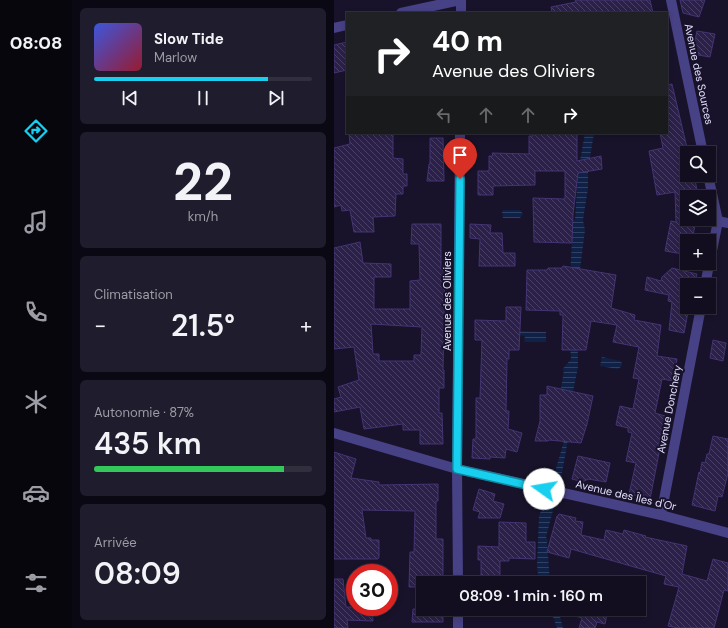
<!DOCTYPE html>
<html lang="fr">
<meta charset="utf-8">
<style>
body{margin:0;font-family:"DM Sans",sans-serif;background:#1f1c2d;color:#f1f3f6;height:100vh;display:flex;flex-direction:column;font-size:15px;white-space:nowrap}
*{box-sizing:border-box;margin:0}
p{font-size:13px;color:#9c9ca5}
.icon{flex:none;width:22px;height:22px;fill:none;stroke:currentColor;stroke-width:2;stroke-linecap:round;stroke-linejoin:round}
.map{position:relative;flex:1;overflow:hidden}
.details{display:flex;flex-direction:column;gap:8px;padding:8px;background:#0a0812;width:262px}
.details>*{flex:none}
.guide{position:absolute;left:12px;top:12px;width:322px;height:122px;border-radius:0px;box-shadow:0 2px 6px #0003,0 0 0 1px #312e3e;background:#202124;color:#fff;overflow:hidden}
.buttons{position:absolute;left:346px;top:146px;display:grid;gap:8px}
.buttons a{display:grid;place-items:center;width:36px;height:36px;border-radius:0px;background:#120e20;box-shadow:0 2px 6px #0003,0 0 0 1px #312e3e;font-size:20px}
.speed{position:absolute;left:12px;top:564px;display:flex;gap:8px;font-size:20px;font-weight:700;text-align:center}
.speed>*{display:grid;place-content:center;width:52px;height:52px;border-radius:50%;background:#120e20;box-shadow:0 2px 6px #0003,0 0 0 1px #312e3e;line-height:1}
.speed .limit{border:6px solid #d22;background:#fff;color:#111}
.pin{position:absolute;display:grid;place-items:center;width:34px;height:34px;color:#fff;margin:-41px -17px;border-radius:50% 50% 50% 0;rotate:-45deg;box-shadow:0 0 4px #0007}
.pin .icon{rotate:45deg}
.me{position:absolute;width:44px;margin:-22px;rotate:283deg;stroke-linejoin:round;filter:drop-shadow(0 0 3px #0008)}
.turn{display:flex;align-items:center;gap:14px;height:84px;padding:0 20px;font-size:18px}
.turn .icon{width:52px;height:52px;stroke-width:2.5}
.turn b{display:block;font-size:28px;line-height:34px}
.lanes{display:flex;align-items:center;height:38px;padding:0 20px;background:#0003;justify-content:center;gap:20px;direction:ltr}
.lanes .off{opacity:.35}
.big{font-size:30px;font-weight:600;line-height:1.1}
.details .tile{flex:1;display:flex;flex-direction:column;justify-content:center;gap:6px;min-width:0;padding:0 14px;border-radius:6px;background:#1f1c2d}
.details .dial{align-items:center;gap:0}
.dial b{font-size:52px;line-height:1}
.song{display:flex;align-items:center;gap:12px}
.cover{width:48px;height:48px;border-radius:6px;background:linear-gradient(135deg,hsl(230 70% 55%),hsl(350 70% 35%))}
.played{height:4px;border-radius:2px;background:linear-gradient(90deg,#18cfef 80%,#312e3e 80%)}
.keys{display:flex;justify-content:space-around;direction:ltr}
.heat{display:flex;justify-content:space-between;align-items:center;font-size:22px;direction:ltr}
.charge{height:6px;border-radius:3px;background:linear-gradient(90deg,#34c759 87%,#312e3e 0)}
.trip{position:absolute;left:82px;top:576px;width:230px;height:40px;border-radius:0px;background:#120e20;box-shadow:0 2px 6px #0003,0 0 0 1px #312e3e;font-weight:600;line-height:40px;text-align:center}
main{display:flex;flex:1;min-height:0}
.menu{display:flex;flex-direction:column;width:72px;justify-content:space-around;align-items:center;background:#07060d;color:#9c9ca5}
.menu .icon{width:28px;height:28px}
.menu .current{color:#18cfef}
.menu b{font-size:18px;color:#f1f3f6}
.map>svg:first-child{display:block}
.water{fill:url(#water-rules)}
.building{fill:url(#building-back-hatch);stroke:#443474;fill-rule:evenodd}
.lines{fill:none;stroke-linecap:round;stroke-linejoin:round}
.minor{stroke:#474185;stroke-width:10}
.route-casing{stroke:#10879b;stroke-width:10}
.route{stroke:#18cfef;stroke-width:7}
.labels{text-anchor:middle;dominant-baseline:central;stroke-width:4;stroke-linejoin:round;paint-order:stroke}
.street-label{font-size:11px;fill:#e3defd;stroke:#18132a}
</style>
<main>
<nav class="menu">
<b>08:08</b>
<svg class="icon current" aria-label="directions" viewBox="0 0 24 24"><path d="M12 3l9 9-9 9-9-9zM9 14v-3h6M13 9l2 2-2 2"/></svg>
<svg class="icon" aria-label="music" viewBox="0 0 24 24"><path d="M9 18V5l10-2v13"/><circle cx="6" cy="18" r="3"/><circle cx="16" cy="16" r="3"/></svg>
<svg class="icon" aria-label="phone" viewBox="0 0 24 24"><path d="M5 4h4l2 5-3 2q2 4 5 5l2-3 5 2v4C11 20 4 13 5 4z"/></svg>
<svg class="icon" aria-label="climate" viewBox="0 0 24 24"><path d="M12 3v18M4 7l16 10M4 17L20 7"/></svg>
<svg class="icon" aria-label="car" viewBox="0 0 24 24"><path d="M5 17H2v-5l4-1 3-4h7l3 4 3 1v5h-3M9 17h6M6 11h13"/><circle cx="7" cy="17" r="2"/><circle cx="17" cy="17" r="2"/></svg>
<svg class="icon" aria-label="filters" viewBox="0 0 24 24"><path d="M4 7h16M4 17h16"/><circle cx="9" cy="7" r="2"/><circle cx="15" cy="17" r="2"/></svg>
</nav>
<section class="details">
<div class="tile">
<div class="song"><i class="cover"></i><div><b>Slow Tide</b><p>Marlow</p></div></div>
<div class="played"></div>
<div class="keys"><svg class="icon" aria-label="previous" viewBox="0 0 24 24"><path d="M18 5L8 12l10 7zM5 5v14"/></svg><svg class="icon" aria-label="pause" viewBox="0 0 24 24"><path d="M8 5v14M16 5v14"/></svg><svg class="icon" aria-label="next" viewBox="0 0 24 24"><path d="M6 5l10 7-10 7zM19 5v14"/></svg></div>
</div>
<div class="tile dial"><b>22</b><p>km/h</p></div>
<div class="tile"><p>Climatisation</p>
<div class="heat"><a>−</a><b class="big">21.5°</b><a>+</a></div>
</div>
<div class="tile"><p>Autonomie · 87%</p><b class="big">435 km</b><div class="charge"></div></div>
<div class="tile"><p>Arrivée</p><b class="big">08:09</b></div>
</section>
<div class="map">
<svg width="394" height="628" viewBox="0 0 394 628">
<defs>
<pattern id="water-rules" width="6" height="5" patternUnits="userSpaceOnUse"><rect width="6" height="5" fill="#0f2146"/><path d="M0 2.5h6" fill="none" stroke="#324162"/></pattern>
<pattern id="building-back-hatch" width="6" height="6" patternUnits="userSpaceOnUse"><rect width="6" height="6" fill="#2b2049"/><path d="M-1 5l2 2M0 0l6 6M5-1l2 2" fill="none" stroke="#4a4064"/></pattern>
</defs>
<rect width="100%" height="100%" fill="#18132a"/>
<path class="water" d="M251 133H260L254 169V188L249 220 251 230 246 269 243 286 244 367 239 392 235 434 226 484 218 482 230 441 226 395 230 370H228L237 359 234 317 239 220H241L244 172Z
M170 210H186L189 214 186 218H169L168 211Z
M186 331 212 332V342H190L191 336 185 335Z
M268 357 286 361 288 363V366L284 369 266 366Z
M211 500 221 503 212 537 214 541 213 542 216 583H205L203 566 205 516Z
M211 609H224L229 628H223L219 617 211 614Z"/>
<path class="building" d="M241 0H316L319 13H218L217 7 242 2Z
M346 0H371L365 17 349 13Z
M363 31 381 34 376 57 364 55V52L359 51Z
M13 42V70L0 73V45Z
M338 84 353 148V175H360L363 190H366V197H353V219H366V220H362L358 241H353V245L351 244 349 254 331 251 337 221 342 222 341 192 323 195 315 151 329 148 326 133H333V85Z
M15 133H59V158L69 159V174H73V186H69V194H62L61 216 39 217 40 232H20L16 210 8 211 7 205 0 207V148L16 144Z
M199 133H243V161L267 156 268 169 244 173 239 214 238 243 200 242 199 198 231 199V171H201V185L159 186V195H144V171H155V156H159L158 153 195 154V136H199Z
M96 138H109L110 181H93L95 164H96Z
M78 224H107V269L111 263 109 370H110V388H105V413H108L109 444H86V430H69V424L30 429 26 407 0 412V399L7 397 4 387 25 380 20 347 0 349V248L26 242 29 263 57 264V277H40V309H76V281L86 280 85 244H77ZM37 324 88 327 87 355H80V361H45V354H39Z
M136 224 157 225 156 233H168L169 253H181V266H145L146 239 136 238Z
M229 266 282 275 277 308 301 315 300 320 327 325 323 356 343 359 339 381 328 379 321 413 331 416 324 448H326L316 499 295 494 302 463 292 461 298 433 294 432V428L282 425 286 406 299 409 305 379 299 378 305 347 279 342 283 325 257 321 252 350H228L229 315H226V311L192 310 193 270H213L214 268H228Z
M338 268 363 274 360 285H353V307H355L350 333 335 330 338 302 334 301 335 295 311 290 313 277 327 281 328 277Z
M172 307H187L185 350H175V359H173L172 411H175L174 429 188 433 183 452 172 449 171 458 156 457V459L138 458 139 439H142V398H146L148 340H141V320L172 321Z
M379 340 392 343 389 361 376 358Z
M213 386 259 396 253 424 247 443 215 440 214 441H201L206 421V395H213Z
M379 436 394 439V473L388 497 384 496 381 511 358 505 365 472 366 473 368 462 371 463 373 454H375Z
M0 452 22 459 17 478 45 482V485L104 484V501H102V539H109V583H89V587H75L76 552H80L81 511 28 510 32 538H37V540H45V557L44 559H0Z
M244 456 276 463 272 482 254 479 249 482 238 479Z
M145 489 161 494 159 501 170 504 166 518H144L146 512 139 510Z
M225 514 242 518 241 521 249 522 247 535 270 540 272 530 289 534 290 530 312 536 311 537 353 546 348 574 373 581 379 559 394 563V591L390 590 380 628H344L334 626 345 587 330 584 332 576 237 549 235 558 213 552 223 516H224Z
M165 522 192 523V542H201V559L175 558V561H166V583H147V560H144V546L165 547Z
M0 579H9L12 607H38L39 621 13 620 14 628H0Z
M79 609H109V622H78Z
M232 609H274L271 624 263 622 261 628H245L248 618 231 613Z"/>
<g class="lines">
<path class="minor" d="M337 0 369 153
M67 13 126 0
M127 13V0
M0 28 13 25
M384 221 394 223
M371 285 384 221 374 175
M0 433 123 469 327 515 394 533
M327 515 367 307
M124 583 123 469 126 133
M124 609V628"/>
</g>
<g class="lines">
<g class="route-casing">
<path id="route" d="M126 179 123 469 210 489"/>
</g>
<use href="#route" class="route"/>
</g>
<g class="labels">
<g class="street-label">
<text transform="translate(365 74) rotate(78)">Avenue des Sources</text>
<text transform="translate(113 301) rotate(-90)">Avenue des Oliviers</text>
<text transform="translate(335 409) rotate(-79)">Avenue Donchery</text>
<text transform="translate(292 495) rotate(13)">Avenue des Îles d'Or</text>
</g>
</g>
</svg>
<div class="buttons">
<a><svg class="icon" aria-label="search" viewBox="0 0 24 24"><circle cx="10" cy="10" r="6"/><path d="M15 15l6 6"/></svg></a>
<a><svg class="icon" aria-label="layers" viewBox="0 0 24 24"><path d="M12 4l9 5-9 5-9-5zM3 14l9 5 9-5"/></svg></a>
<a>+</a>
<a>−</a>
</div>
<div class="speed"><div class="limit">30</div></div>
<div class="pin" style="left:126px;top:179px;background:#d93025"><svg class="icon" aria-label="arrive" viewBox="0 0 24 24"><path d="M6 21V4h12l-3 4 3 4H6"/></svg></div>
<svg class="me" style="left:210px;top:489px" viewBox="-20 -20 40 40"><circle r="19" fill="#fff"/><path d="M0-13L10 11 0 6-10 11z" fill="#18cfef"/></svg>
<div class="trip">08:09 · 1 min · 160 m</div>
<div class="guide">
<div class="turn"><svg class="icon" aria-label="right" viewBox="0 0 24 24"><path d="M7 20v-9h11M14 6l5 5-5 5"/></svg><div><b>40 m</b>Avenue des Oliviers</div></div>
<div class="lanes"><svg class="icon off" aria-label="left" viewBox="0 0 24 24"><path d="M17 20v-9H6M10 6l-5 5 5 5"/></svg><svg class="icon off" aria-label="ahead" viewBox="0 0 24 24"><path d="M12 20V5M6 11l6-6 6 6"/></svg><svg class="icon off" aria-label="ahead" viewBox="0 0 24 24"><path d="M12 20V5M6 11l6-6 6 6"/></svg><svg class="icon" aria-label="right" viewBox="0 0 24 24"><path d="M7 20v-9h11M14 6l5 5-5 5"/></svg></div>
</div>
</div>
</main>
